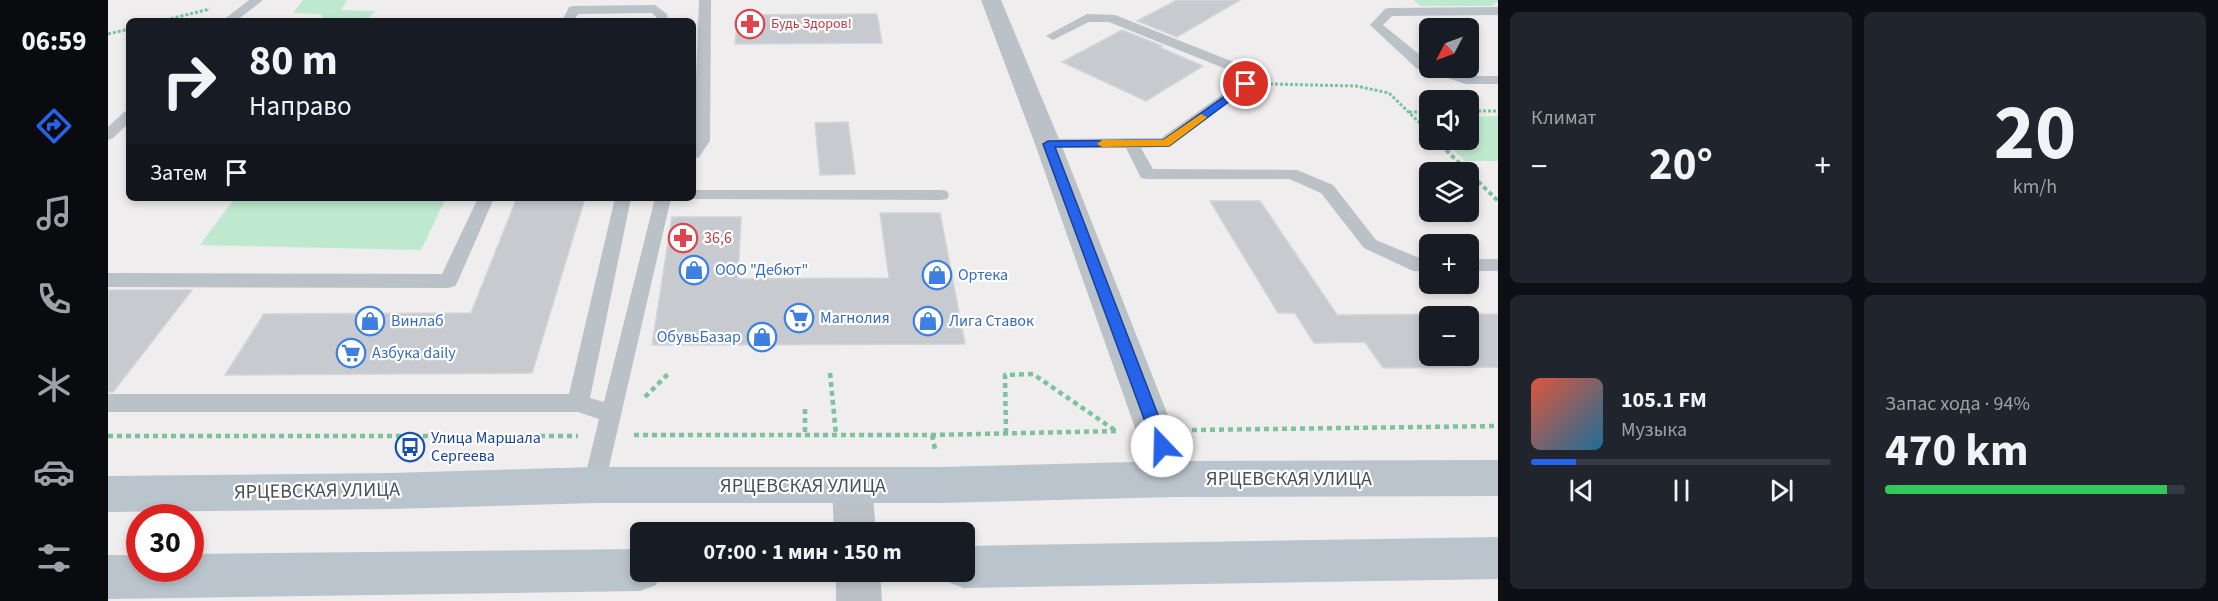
<!DOCTYPE html>
<html lang="ru">
<meta charset="utf-8">
<style>
body{margin:0;font-family:"Source Sans 3",sans-serif;background:#20242c;color:#f1f3f6;height:100vh;display:flex;flex-direction:column;font-size:22px;white-space:nowrap}
*{box-sizing:border-box;margin:0}
p{font-size:20px;color:#9ea1a6}
.icon{flex:none;width:33px;height:33px;fill:none;stroke:currentColor;stroke-width:2;stroke-linecap:round;stroke-linejoin:round}
.map{position:relative;flex:1;overflow:hidden}
.panel{display:flex;flex-direction:column;gap:12px;padding:12px;background:#0d0f14;width:720px}
.panel>*{flex:none}
.banner{position:absolute;left:18px;top:18px;width:570px;height:183px;border-radius:9px;box-shadow:0 3px 9px #0003;background:#171b24;color:#f1f3f6;overflow:hidden}
.needle{width:39px;rotate:229deg}
.fabs{position:absolute;left:1311px;top:18px;display:grid;gap:12px}
.fabs a{display:grid;place-items:center;width:60px;height:60px;border-radius:9px;background:#171b24;box-shadow:0 3px 9px #0003;font-size:30px}
.speed{position:absolute;left:18px;top:504px;display:flex;gap:12px;font-size:30px;font-weight:700;text-align:center}
.speed>*{display:grid;place-content:center;width:78px;height:78px;border-radius:50%;background:#171b24;box-shadow:0 3px 9px #0003;line-height:1}
.speed .limit{border:9px solid #d22;background:#fff;color:#111}
.pin{position:absolute;display:grid;place-items:center;width:51px;height:51px;color:#fff;margin:-26px;border:3px solid #fff;border-radius:50%;box-shadow:0 2px 6px #0007}
.me{position:absolute;width:66px;margin:-33px;rotate:339deg;stroke-linejoin:round;filter:drop-shadow(0 0 4px #0008)}
.turn{display:flex;align-items:center;gap:21px;height:126px;padding:0 24px;font-size:27px}
.turn .icon{width:78px;height:78px;stroke-width:2.5}
.turn b{display:block;font-size:42px;line-height:51px}
.then{display:flex;align-items:center;height:57px;padding:0 24px;background:#0003;gap:12px;font-size:22px}
.big{font-size:45px;font-weight:700;line-height:1.1}
.panel .tile{flex:1;display:flex;flex-direction:column;justify-content:center;gap:9px;min-width:0;padding:0 21px;border-radius:9px;background:#20242c}
.panel .dial{align-items:center;gap:0}
.dial b{font-size:78px;line-height:1}
.song{display:flex;align-items:center;gap:18px}
.cover{width:72px;height:72px;border-radius:9px;background:linear-gradient(135deg,hsl(10 70% 55%),hsl(200 70% 35%))}
.played{height:6px;border-radius:3px;background:linear-gradient(90deg,#2563eb 15%,#363941 15%)}
.keys{display:flex;justify-content:space-around;direction:ltr}
.heat{display:flex;justify-content:space-between;align-items:center;font-size:33px;direction:ltr}
.charge{height:9px;border-radius:4px;background:linear-gradient(90deg,#34c759 94%,#363941 0)}
.panel .tiles{flex:1;display:grid;gap:12px;grid-template-columns:repeat(2,1fr)}
.trip{position:absolute;left:522px;top:522px;width:345px;height:60px;border-radius:9px;background:#171b24;box-shadow:0 3px 9px #0003;font-weight:700;line-height:60px;text-align:center}
main{display:flex;flex:1;min-height:0}
.menu{display:flex;flex-direction:column;width:108px;justify-content:space-around;align-items:center;background:#090b0e;color:#9ea1a6}
.menu .icon{width:42px;height:42px}
.menu .on{color:#2563eb}
.menu b{font-size:27px;color:#f1f3f6}
.map>svg:first-child{display:block}
.green{fill:#bfe9ce}
.building{fill:#c7cacf;stroke:#d2d4d8;stroke-width:1.5;fill-rule:evenodd}
.lines{fill:none;stroke-linecap:round;stroke-linejoin:round}
.path-far2{stroke:#7cc39d;stroke-width:3;stroke-dasharray:3 2;stroke-linecap:butt}
.path-far1{stroke:#7cc39d;stroke-width:4;stroke-dasharray:4.5 3;stroke-linecap:butt}
.path{stroke:#7cc39d;stroke-width:4.5;stroke-dasharray:5 4;stroke-linecap:butt}
.service{fill:#bac2c8;fill-rule:evenodd}
.minor{fill:#bac2c8;fill-rule:evenodd}
.tertiary{fill:#bac2c8;fill-rule:evenodd}
.secondary{fill:#bac4cd;fill-rule:evenodd}
.route{fill:#2563eb;stroke:#184099;stroke-width:1.5}
.slow{fill:#f59e0b}
.labels{text-anchor:middle;dominant-baseline:central;stroke-width:4.5;stroke-linejoin:round;paint-order:stroke}
.far-health-label{font-size:14px;fill:#be3a42;stroke:#fff;text-anchor:start}
.health-label{font-size:16px;fill:#be3a42;stroke:#fff;text-anchor:start}
.shop-label{font-size:16px;fill:#366cbe;stroke:#fff;text-anchor:start}
.transit-label{font-size:16px;fill:#164399;stroke:#fff;text-anchor:start}
.near-street-label{font-size:20px;fill:#475158;stroke:#fff}
</style>
<main>
<nav class="menu">
<b>06:59</b>
<svg class="icon on" aria-label="directions" viewBox="0 0 24 24"><path d="M12 3l9 9-9 9-9-9zM9 14v-3h6M13 9l2 2-2 2"/></svg>
<svg class="icon" aria-label="music" viewBox="0 0 24 24"><path d="M9 18V5l10-2v13"/><circle cx="6" cy="18" r="3"/><circle cx="16" cy="16" r="3"/></svg>
<svg class="icon" aria-label="phone" viewBox="0 0 24 24"><path d="M5 4h4l2 5-3 2q2 4 5 5l2-3 5 2v4C11 20 4 13 5 4z"/></svg>
<svg class="icon" aria-label="climate" viewBox="0 0 24 24"><path d="M12 3v18M4 7l16 10M4 17L20 7"/></svg>
<svg class="icon" aria-label="car" viewBox="0 0 24 24"><path d="M5 17H2v-5l4-1 3-4h7l3 4 3 1v5h-3M9 17h6M6 11h13"/><circle cx="7" cy="17" r="2"/><circle cx="17" cy="17" r="2"/></svg>
<svg class="icon" aria-label="filters" viewBox="0 0 24 24"><path d="M4 7h16M4 17h16"/><circle cx="9" cy="7" r="2"/><circle cx="15" cy="17" r="2"/></svg>
</nav>
<div class="map">
<svg width="1390" height="601" viewBox="0 0 1390 601">
<rect width="100%" height="100%" fill="#efeded"/>
<path class="green" d="M195 0H239L233 10 268 11 257 21H216L213 14 185 13Z
M1306 0H1390V2L1384 6H1312Z
M1390 116V161H1357L1335 140H1360L1361 117Z
M127 198H338L313 250 92 245Z"/>
<path class="building" d="M1069 0H1132L1069 37 1029 21Z
M769 14 774 43 627 44 630 15Z
M1014 30 1054 46 1051 47 1095 66 1038 101 954 62Z
M740 122 747 174 712 175 707 123Z
M409 198H477L424 373 117 375 156 314 363 313Z
M1102 201H1152L1229 315 1390 314V367L1275 368 1257 342 1206 343 1187 313H1170ZM1322 316H1360V356H1322Z
M772 213H832L857 344 544 345 564 217H633L630 279 781 278Z
M0 290H84L5 392H0Z"/>
<g class="lines">
<path class="path-far2" d="M53 21 102 9
M0 34 21 29
M1162 84 1248 86 1281 93 1322 133
M1360 111H1390
M1301 112H1322
M1328 140 1339 151"/>
<path class="path-far1" d="M1338 150 1390 201"/>
<path class="path" d="M722 373 728 435
M537 397 562 372
M697 409V436
M1084 430 1390 426
M898 433 897 375 925 374 1008 431
M526 435H824L1010 431
M824 435 827 449
M0 436H470"/>
<path class="service" d="M141 0H155L128 21H114Z
M591 0H603L602 141 591 157 585 159Z
M547 5 559 14 560 21H548L549 18 544 13 470 14 466 21H454L461 7 465 6Z
M1390 7V15L1284 16 1275 25 1322 63V68H1334L1359 76H1390V84H1358L1308 68 1262 25 1277 9 1281 8Z
M979 14 1007 15 1133 65 1145 84 1063 146 1033 148 1045 169 1189 170 1225 185 1268 240 1314 259H1322V271H1305L1256 248 1213 193 1181 179H1039L1033 178 1018 148 934 147 932 144 940 139 1053 138 1130 83 1123 71 1001 22H981L945 40 938 36Z
M21 111V123L5 138 0 140V127L16 112Z
M585 190H833L839 191 841 195 839 199 833 200 579 199 585 198Z
M370 198H386L350 281 347 286 340 288 0 287V273L334 274Z
M507 198H523L482 398 496 402 547 198H563L495 493 487 496 479 493 475 485 491 419 470 412H0V394H461Z
M1360 259H1390V271H1360Z"/>
<path class="minor" d="M873 0H893L953 144 1085 479 1079 492 1065 497 1051 492 1045 479 927 144Z"/>
<path class="tertiary" d="M744 467 758 472 764 485 768 532H726L724 485 730 472Z
M728 572H772L774 601H728Z"/>
<path class="secondary" d="M1390 460V496L1065 497 833 503H487L284 509 0 512V476L284 473 487 467H833L1065 461Z
M1390 537V579L856 588 840 582 836 572H856V546Z
M532 549V572H553L548 585 532 591 0 599V555H32V568H82V554Z"/>
</g>
<path class="route" d="M1138 81 1143 84 1142 86 1061 146 947 147 1062 446 1059 451 1054 453 1048 451 1046 446 935 144 940 141 1055 140Z"/>
<path class="slow" d="M1093 114 1099 117 1097 119 1061 146 994 147 989 144 994 140H1055Z"/>
<defs>
<g id="pharmacy-ring" transform="scale(1.5)"><circle r="9.5" fill="#fff" stroke="#e0444e" stroke-width="1.5"/><path d="M-2-6h4v4h4v4h-4v4h-4v-4h-4v-4h4Z" fill="#e0444e"/></g>
<g id="shop-ring" transform="scale(1.5)"><circle r="9.5" fill="#fff" stroke="#3f7fe0" stroke-width="1.5"/><path d="M-5-2.5h2.3a2.7 3.5 0 0 1 5.4 0H5L5.5 6h-11ZM-1.5-2.5h3a1.5 2.3 0 0 0-3 0Z" fill="#3f7fe0"/></g>
<g id="supermarket-ring" transform="scale(1.5)"><circle r="9.5" fill="#fff" stroke="#3f7fe0" stroke-width="1.5"/><path d="M-6-5.5h2.5l.6 2H6L4.5 2H-2.5L-4.4-4H-6ZM-1.5 3.2a1.3 1.3 0 1 0 .1 0ZM3 3.2a1.3 1.3 0 1 0 .1 0Z" fill="#3f7fe0"/></g>
<g id="bus-ring" transform="scale(1.5)"><circle r="9.5" fill="#fff" stroke="#1a4fb4" stroke-width="1.5"/><path d="M-5-6H5V4H4V6H2V4H-2V6H-4V4H-5ZM-3.5-4V0h7V-4ZM-3.5 1.2v1.5H-2V1.2ZM2 1.2v1.5H3.5V1.2Z" fill="#1a4fb4"/></g>
</defs>
<g fill-rule="evenodd">
<use href="#pharmacy-ring" x="642" y="24"/>
<use href="#pharmacy-ring" x="575" y="238"/>
<use href="#shop-ring" x="586" y="270"/>
<use href="#shop-ring" x="829" y="275"/>
<use href="#supermarket-ring" x="691" y="318"/>
<use href="#shop-ring" x="262" y="321"/>
<use href="#shop-ring" x="820" y="321"/>
<use href="#shop-ring" x="654" y="337"/>
<use href="#supermarket-ring" x="243" y="353"/>
<use href="#bus-ring" x="302" y="447"/>
</g>
<g class="labels">
<g class="far-health-label">
<text x="663" y="24">Будь Здоров!</text>
</g>
<g class="health-label">
<text x="596" y="238">36,6</text>
</g>
<g class="shop-label">
<text x="607" y="270">ООО "Дебют"</text>
<text x="850" y="275">Ортека</text>
<text x="712" y="318">Магнолия</text>
<text x="283" y="321">Винлаб</text>
<text x="841" y="321">Лига Ставок</text>
<text x="633" y="337" text-anchor="end">ОбувьБазар</text>
<text x="264" y="353">Азбука daily</text>
</g>
<g class="transit-label">
<text x="323" y="438">Улица Маршала<tspan x="323" dy="18">Сергеева</tspan></text>
</g>
<g class="near-street-label">
<text x="1181" y="479">ЯРЦЕВСКАЯ УЛИЦА</text>
<text x="695" y="486">ЯРЦЕВСКАЯ УЛИЦА</text>
<text transform="translate(209 491) rotate(-1)">ЯРЦЕВСКАЯ УЛИЦА</text>
</g>
</g>
</svg>
<div class="fabs">
<a><svg class="needle" viewBox="-14 -14 28 28"><path d="M0-13l5 13h-10z" fill="#e53935"/><path d="M0 13l5-13h-10z" fill="#9ea1a6"/></svg></a>
<a><svg class="icon" aria-label="sound" viewBox="0 0 24 24"><path d="M4 9h4l5-4v14l-5-4H4zM17 9q2 3 0 6"/></svg></a>
<a><svg class="icon" aria-label="layers" viewBox="0 0 24 24"><path d="M12 4l9 5-9 5-9-5zM3 14l9 5 9-5"/></svg></a>
<a>+</a>
<a>−</a>
</div>
<div class="speed"><div class="limit">30</div></div>
<div class="pin" style="left:1138px;top:84px;background:#d93025"><svg class="icon" aria-label="arrive" viewBox="0 0 24 24"><path d="M6 21V4h12l-3 4 3 4H6"/></svg></div>
<svg class="me" style="left:1054px;top:446px" viewBox="-20 -20 40 40"><circle r="19" fill="#fff"/><path d="M0-13L10 11 0 6-10 11z" fill="#2563eb"/></svg>
<div class="trip">07:00 · 1 мин · 150 m</div>
<div class="banner">
<div class="turn"><svg class="icon" aria-label="right" viewBox="0 0 24 24"><path d="M7 20v-9h11M14 6l5 5-5 5"/></svg><div><b>80 m</b>Направо</div></div>
<div class="then">Затем<svg class="icon" aria-label="arrive" viewBox="0 0 24 24"><path d="M6 21V4h12l-3 4 3 4H6"/></svg></div>
</div>
</div>
<section class="panel">
<div class="tiles">
<div class="tile"><p>Климат</p>
<div class="heat"><a>−</a><b class="big">20°</b><a>+</a></div>
</div>
<div class="tile dial"><b>20</b><p>km/h</p></div>
<div class="tile">
<div class="song"><i class="cover"></i><div><b>105.1 FM</b><p>Музыка</p></div></div>
<div class="played"></div>
<div class="keys"><svg class="icon" aria-label="previous" viewBox="0 0 24 24"><path d="M18 5L8 12l10 7zM5 5v14"/></svg><svg class="icon" aria-label="pause" viewBox="0 0 24 24"><path d="M8 5v14M16 5v14"/></svg><svg class="icon" aria-label="next" viewBox="0 0 24 24"><path d="M6 5l10 7-10 7zM19 5v14"/></svg></div>
</div>
<div class="tile"><p>Запас хода · 94%</p><b class="big">470 km</b><div class="charge"></div></div>
</div>
</section>
</main>
